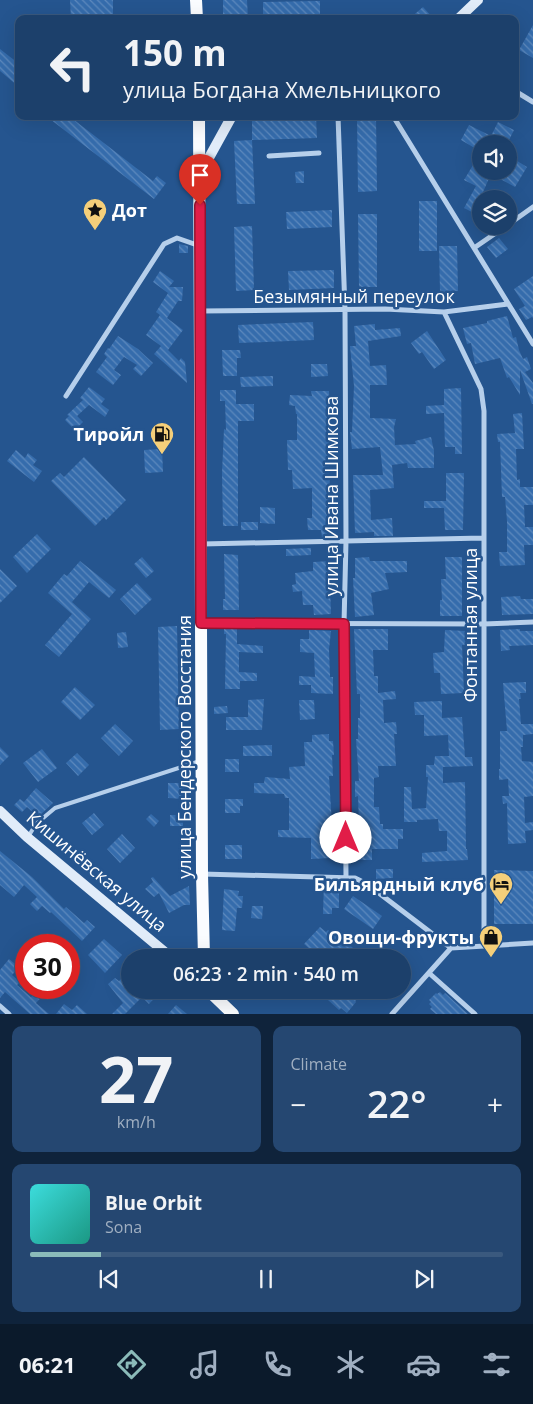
<!DOCTYPE html>
<meta charset="utf-8">
<style>
body{margin:0;font-family:"Open Sans",sans-serif;background:#254771;color:#f1f3f6;height:100vh;display:flex;flex-direction:column;font-size:19px;white-space:nowrap}
*{box-sizing:border-box;margin:0}
p{font-size:16px;color:#a0afc1}
.icon{flex:none;width:28px;height:28px;fill:none;stroke:currentColor;stroke-width:2;stroke-linecap:round;stroke-linejoin:round}
.map{position:relative;height:1014px;overflow:hidden}
.sheet{display:flex;flex-direction:column;gap:12px;padding:12px;background:#0f233b;flex:1}
.sheet>*{flex:none}
.banner{position:absolute;left:15px;top:15px;width:504px;height:105px;border-radius:10px;box-shadow:0 5px 20px #0002,0 0 0 1px #3a597e;background:#1c406b;color:#f1f3f6;overflow:hidden}
.buttons{position:absolute;left:472px;top:135px;display:grid;gap:10px}
.buttons a{display:grid;place-items:center;width:45px;height:45px;border-radius:50%;background:#1c406b;box-shadow:0 5px 20px #0002,0 0 0 1px #3a597e;font-size:25px}
.speed{position:absolute;left:15px;top:934px;display:flex;gap:10px;font-size:25px;font-weight:700;text-align:center}
.speed>*{display:grid;place-content:center;width:65px;height:65px;border-radius:50%;background:#1c406b;box-shadow:0 5px 20px #0002,0 0 0 1px #3a597e;line-height:1}
.speed .limit{border:8px solid #d22;background:#fff;color:#111}
.pin{position:absolute;display:grid;place-items:center;width:42px;height:42px;color:#fff;margin:-51px -21px;border-radius:50% 50% 50% 0;rotate:-45deg;box-shadow:0 0 5px #0007}
.pin .icon{rotate:45deg}
.me{position:absolute;width:55px;margin:-28px;rotate:0deg;stroke-linejoin:round;filter:drop-shadow(0 0 4px #0008)}
.turn{display:flex;align-items:center;gap:18px;height:105px;padding:0 25px;font-size:22px}
.turn .icon{width:65px;height:65px;stroke-width:2.5}
.turn b{display:block;font-size:35px;line-height:42px}
.big{font-size:38px;font-weight:600;line-height:1.1}
.sheet .tile{flex:1;display:flex;flex-direction:column;justify-content:center;gap:8px;min-width:0;padding:0 18px;border-radius:10px;background:#254771}
.sheet .dial{align-items:center;gap:0}
.dial b{font-size:65px;line-height:1}
.song{display:flex;align-items:center;gap:15px}
.cover{width:60px;height:60px;border-radius:8px;background:linear-gradient(135deg,hsl(180 70% 55%),hsl(170 70% 35%))}
.played{height:5px;border-radius:2px;background:linear-gradient(90deg,#8bbbb9 15%,#3a597e 15%)}
.keys{display:flex;justify-content:space-around;direction:ltr}
.heat{display:flex;justify-content:space-between;align-items:center;font-size:28px;direction:ltr}
.sheet .tiles{flex:1;display:grid;gap:12px;grid-template-columns:1fr 1fr}
.tile:last-child{grid-column:span 2}
.trip{position:absolute;left:121px;top:949px;width:290px;height:50px;border-radius:25px;background:#1c406b;box-shadow:0 5px 20px #0002,0 0 0 1px #3a597e;font-weight:600;line-height:50px;text-align:center}
.tab-bar{display:flex;height:80px;justify-content:space-around;align-items:center;background:#0b1a2b;color:#a0afc1}
.tab-bar .icon{width:35px;height:35px}
.tab-bar .current{color:#8bbbb9}
.tab-bar b{font-size:22px;color:#f1f3f6}
.map>svg:first-child{display:block}
.building{fill:url(#building-back-hatch)}
.lines{fill:none;stroke-linecap:round;stroke-linejoin:round}
.lane{stroke:#b6cfeb;stroke-width:4}
.street{stroke:#b6cfeb;stroke-width:5}
.secondary{stroke:#e1ecf9;stroke-width:10}
.primary{stroke:#fafcff;stroke-width:12}
.route-casing{stroke:#92132f;stroke-width:12}
.route{stroke:#e11d48;stroke-width:9}
.labels{text-anchor:middle;dominant-baseline:central;stroke-width:5;stroke-linejoin:round;paint-order:stroke}
.poi-label{font-size:18px;font-weight:bold;fill:#fff;stroke:#25558f;text-anchor:end}
.street-label{font-size:18px;fill:#fff;stroke:#25558f}
</style>
<div class="map">
<svg width="533" height="1014" viewBox="0 0 533 1014">
<defs>
<pattern id="building-back-hatch" width="6" height="6" patternUnits="userSpaceOnUse" patternTransform="scale(1.25)"><rect width="6" height="6" fill="#356cac"/><path d="M-1 5l2 2M0 0l6 6M5-1l2 2" fill="none" stroke="#5d89bd"/></pattern>
</defs>
<rect width="100%" height="100%" fill="#25558f"/>
<path class="building" d="M70 0H113V19H71Z
M223 0H247L248 19H223Z
M320 1V19H263V2Z
M423 7 434 19H409Z
M533 25V58L519 50Z
M0 49 19 64V87L0 71Z
M46 116H69L153 181 157 176 166 183 154 199Z
M357 116H376L377 191 358 192Z
M316 117 317 138 252 140V119Z
M498 122 514 130 507 144H500L490 139 487 144H481L478 150 461 140 469 125 491 136Z
M252 140 255 204H237L234 141Z
M509 156 527 167 515 187 491 174 483 192 486 193 481 199V210L478 215 464 208 476 186 464 180 473 165 481 168V171H509Z
M304 171V183H296L295 172Z
M419 201H437V251H419Z
M332 210V227L287 229 286 212Z
M358 214H377V287H359Z
M252 226 254 290 236 291 234 227Z
M499 238 508 249 496 258 487 247Z
M179 244 188 246V253H179Z
M439 246H457L458 291 440 292Z
M334 270V288L289 290 288 271Z
M160 271 174 281 169 287H183L182 301H178L167 318 183 330 168 350 179 361 181 358 185 362 187 383 154 354 161 346 146 335 160 315 156 312 168 293 153 282Z
M533 276V318L532 317 526 320 519 309 525 306 514 289Z
M507 316 513 338 516 337 519 350 523 359 527 357 531 369 525 372 533 383V404H532L520 370V395L509 377 507 378 500 358 475 364 471 343 467 344 463 328 487 323V321Z
M313 322 314 340 239 343 238 325Z
M375 324V330L400 328 401 336 368 341 370 366 386 365 387 385H370V418L396 419 394 427 395 445 416 444 415 441 431 437 434 451V468H408L407 463 392 465 394 488 370 490 371 520 392 518 393 536H374V532L355 533 353 475H383L380 447 352 449 350 432H352L354 386 350 346H356L354 326Z
M427 331 446 360 434 369 422 352 419 354 411 343Z
M118 336 138 349 153 363 141 376 133 369 137 365 124 357 114 370 121 375 113 385 96 372 107 357 104 354 108 348 109 349Z
M222 350H240L241 358H237V376H223Z
M311 364H327L328 376 311 377Z
M273 376V386L241 387 240 377Z
M89 387 105 399 101 404 109 410 105 417 89 405 77 416 83 422 75 430 65 420 69 416 67 415 83 400 80 398Z
M461 388 462 454H455V447H445L444 413 426 414V406L444 405V389Z
M220 390H236V404H254V421H238V526H223L222 473 224 429 226 430 225 401H220Z
M311 391H329L331 448H328L330 488 329 514H333L334 537H322L321 530H308L307 518H312V488L293 489 292 470H288L287 440H297V414H296L295 406 289 405 290 395 312 396Z
M522 413 524 449H516L517 480 520 479V487H533V505H524L525 527H533V545H524L525 565 500 566 499 552H507V521L505 497H502L500 442H498L497 434 515 433 513 414Z
M162 449 163 472 145 473 144 450Z
M16 450 25 458 28 453 37 460 33 465 42 471 34 482 7 461Z
M84 457 126 500 106 520 104 517 95 526 51 481 60 473 64 477Z
M446 473H464L463 530H445L444 508H424V501H446Z
M260 507 275 508V524L260 523Z
M241 522H258V530H241Z
M37 534 51 549 27 573 13 557Z
M311 548V555L286 556V549Z
M224 554 238 555 239 610H223V599H225Z
M142 557 154 571 146 578 134 564Z
M369 557 370 561H407V572L385 573 389 589 371 593 374 615 355 617 353 578H355V558Z
M445 557H462V616H440V600H442L441 579H446Z
M80 561 116 590 109 598 89 582 72 602 91 619 59 657 45 645 72 614 48 593 64 574 67 576Z
M331 561 333 586H330L331 614 314 615 313 605H303L302 591 293 592 292 585 296 584 295 573 313 571V562Z
M0 569 17 586 0 603Z
M137 583 152 599 135 615 120 599Z
M520 596 521 599H533V614L502 615 501 597Z
M177 626 179 729 160 730 158 627Z
M224 627 237 628V644L263 646V653L239 652V672L257 673V681H240V689H225L226 634H224Z
M354 629H388V650H373L374 676H378V693L395 691 396 699 383 700 384 723 396 722 397 734H394L396 766H378L379 777 374 778V807H379L380 824H383V829H403V839H398V849H372V860H357L356 824H359L358 796 355 797V781H359L356 739H358V718H360V694H357Z
M520 629V631H533V645L509 646 510 650 501 651 500 630Z
M309 630 331 631 329 649 330 677H333V694L311 693V685H299V676L315 677 314 653 300 652V639H309Z
M445 630 466 631 465 645H462L464 693 441 694 440 673H434L433 653 444 652Z
M126 632 128 647 118 648 117 633Z
M526 682V693H520L521 699H519L521 724H533V734L523 735V747H521L522 761 533 762V796L524 797 525 823 533 822V830L525 831 526 843 508 844 507 803 503 804 502 796H509L508 779 499 780V769H500V731H507L503 683Z
M75 687 95 705 80 720 61 702Z
M264 699 262 730H226V717H248V700Z
M299 700H314L315 719 300 720Z
M442 701V718L462 717 465 757H472L473 766 443 767V783L465 782 466 849H467L468 860 422 862V853L447 851V831H439L438 819 417 820V822H404V787H411L412 809 426 808 428 777H426V765H434L435 756H449L448 735 424 736V715H415L414 702Z
M227 706 228 713 214 714V707Z
M115 724 133 741 119 756 101 738Z
M329 734V741H333L334 755H332L333 776H329L332 825H330V858L311 859V838L278 837V830H289V798H285L284 794 254 793V783H264L265 777 290 779 289 767 305 766 304 742H312V735Z
M272 745V756H243V746Z
M0 747 9 756 0 765Z
M42 749 57 768 38 782 23 763Z
M77 753 89 765 78 776 66 763Z
M225 759H239V772H225Z
M168 783H184V799L168 798Z
M36 788 53 803 38 817 27 807 22 812 14 805 20 799 24 802Z
M225 799H243V806H240V813H225Z
M94 813 104 825 92 835 82 823Z
M151 814 159 821 154 827 146 819Z
M170 815H183V826H170Z
M122 834 135 848 120 863 107 849Z
M225 845H242V859H225Z
M0 851 32 877 64 909 66 907 84 923 87 920 95 927 82 941 51 912 50 913 42 906 37 911 30 904 37 897 24 885 14 897 0 885Z
M376 869H393V878L376 879Z
M494 870 533 871V924H494Z
M153 877 170 896 189 886 190 905H184L169 913 159 893 154 897 145 889 153 882 151 878Z
M324 882H339V908H332V914H323Z
M224 889 239 891 238 896H243L242 908H237L235 931 222 930Z
M353 896 382 916 373 929 344 909Z
M252 906H263L262 919 251 918Z
M320 927 326 932 328 930 343 943 345 941 353 948 344 958H324L320 954 318 956 304 944Z
M104 939 122 955 105 973 88 955Z
M9 959 19 967 12 975 20 982 17 985 31 997 40 988H50L36 1003 49 1014H30L5 992 0 998V970Z
M130 970V990H162L149 1004 142 997 125 1014H112L123 1003 108 984 115 978 119 981Z
M317 990H353L360 996 355 1001 356 1002 347 1013 341 1008 339 1010Z
M440 992 443 995 445 993 468 1014H436L430 1009 432 1007 429 1004 431 1002 429 1000 436 993 437 994Z
M64 1004 72 1010 77 1005 87 1014H56Z
M176 1005 187 1014H168Z"/>
<g class="lines">
<path class="lane" d="M28 837 36 824 55 808 200 761"/>
<path class="street" d="M515 91 533 102
M338 116 345 310 346 541 344 624 346 877
M393 116 533 344
M269 156 319 153
M509 224 533 207
M474 248 506 226
M201 311 385 309 444 312 508 304
M444 312 481 389 484 411V945
M66 396 164 244 177 238 200 246
M202 544 483 538
M201 623 484 624 533 622
M202 874 355 878 367 884 451 948 533 943
M429 973 475 1014
M0 1006 9 1014
M392 1014 451 948"/>
<path class="secondary" d="M458 19 478 0
M200 174 232 116
M0 811 27 837 172 958"/>
<path class="primary" d="M196 0 197 19
M199 116 202 874 204 958
M208 990 233 1014"/>
</g>
<g class="lines">
<g class="route-casing">
<path id="route" d="M200 205 201 623 344 624 346 838"/>
</g>
<use href="#route" class="route"/>
</g>
<defs>
<g id="sight-pin" transform="scale(1.25)"><path d="M0 17L-7.5 6A9.5 9.5 0 1 1 7.5 6Z" fill="#f5cf7a" stroke="#25558f"/><path d="M0-6L1.8-2.2L6-1.7L2.9 1.2L3.7 5.4L0 3.3L-3.7 5.4L-2.9 1.2L-6-1.7L-1.8-2.2Z" fill="#111"/></g>
<g id="fuel-pin" transform="scale(1.25)"><path d="M0 17L-7.5 6A9.5 9.5 0 1 1 7.5 6Z" fill="#f5cf7a" stroke="#25558f"/><path d="M-5.5-6h7V0h2V4h1.3V-2.5L3-4.5l.8-.8L6-3V5H2.5V1h-1V6h-7ZM-4.2-4.7v3.2H.2V-4.7Z" fill="#111"/></g>
<g id="hotel-pin" transform="scale(1.25)"><path d="M0 17L-7.5 6A9.5 9.5 0 1 1 7.5 6Z" fill="#f5cf7a" stroke="#25558f"/><path d="M-6-4.5h1.5V1H6V5H4.5V3h-9V5H-6ZM-4 0a1.8 1.8 0 1 1 3.6 0ZM.5 0V-2.5h3Q6-2.5 6 0Z" fill="#111"/></g>
<g id="shop-pin" transform="scale(1.25)"><path d="M0 17L-7.5 6A9.5 9.5 0 1 1 7.5 6Z" fill="#f5cf7a" stroke="#25558f"/><path d="M-5-2.5h2.3a2.7 3.5 0 0 1 5.4 0H5L5.5 6h-11ZM-1.5-2.5h3a1.5 2.3 0 0 0-3 0Z" fill="#111"/></g>
</defs>
<g fill-rule="evenodd">
<use href="#sight-pin" x="95" y="210"/>
<use href="#fuel-pin" x="162" y="434"/>
<use href="#hotel-pin" x="501" y="884"/>
<use href="#shop-pin" x="491" y="937"/>
</g>
<g class="labels">
<g class="poi-label">
<text x="112" y="210" text-anchor="start">Дот</text>
<text x="144" y="434">Тиройл</text>
<text x="484" y="884">Бильярдный клуб</text>
<text x="474" y="937">Овощи-фрукты</text>
</g>
<g class="street-label">
<text x="354" y="296">Безымянный переулок</text>
<text transform="translate(331 496) rotate(-90)">улица Ивана Шимкова</text>
<text transform="translate(470 625) rotate(-90)">Фонтанная улица</text>
<text transform="translate(184 747) rotate(-90)">улица Бендерского Восстания</text>
<text transform="translate(97 871) rotate(40)">Кишинёвская улица</text>
</g>
</g>
</svg>
<div class="buttons">
<a><svg class="icon" aria-label="sound" viewBox="0 0 24 24"><path d="M4 9h4l5-4v14l-5-4H4zM17 9q2 3 0 6"/></svg></a>
<a><svg class="icon" aria-label="layers" viewBox="0 0 24 24"><path d="M12 4l9 5-9 5-9-5zM3 14l9 5 9-5"/></svg></a>
</div>
<div class="speed"><div class="limit">30</div></div>
<div class="pin" style="left:200px;top:205px;background:#d93025"><svg class="icon" aria-label="arrive" viewBox="0 0 24 24"><path d="M6 21V4h12l-3 4 3 4H6"/></svg></div>
<svg class="me" style="left:346px;top:838px" viewBox="-20 -20 40 40"><circle r="19" fill="#fff"/><path d="M0-13L10 11 0 6-10 11z" fill="#e11d48"/></svg>
<div class="trip">06:23 · 2 min · 540 m</div>
<div class="banner">
<div class="turn"><svg class="icon" aria-label="left" viewBox="0 0 24 24"><path d="M17 20v-9H6M10 6l-5 5 5 5"/></svg><div><b>150 m</b>улица Богдана Хмельницкого</div></div>
</div>
</div>
<section class="sheet">
<div class="tiles">
<div class="tile dial"><b>27</b><p>km/h</p></div>
<div class="tile"><p>Climate</p>
<div class="heat"><a>−</a><b class="big">22°</b><a>+</a></div>
</div>
<div class="tile">
<div class="song"><i class="cover"></i><div><b>Blue Orbit</b><p>Sona</p></div></div>
<div class="played"></div>
<div class="keys"><svg class="icon" aria-label="previous" viewBox="0 0 24 24"><path d="M18 5L8 12l10 7zM5 5v14"/></svg><svg class="icon" aria-label="pause" viewBox="0 0 24 24"><path d="M8 5v14M16 5v14"/></svg><svg class="icon" aria-label="next" viewBox="0 0 24 24"><path d="M6 5l10 7-10 7zM19 5v14"/></svg></div>
</div>
</div>
</section>
<nav class="tab-bar">
<b>06:21</b>
<svg class="icon current" aria-label="directions" viewBox="0 0 24 24"><path d="M12 3l9 9-9 9-9-9zM9 14v-3h6M13 9l2 2-2 2"/></svg>
<svg class="icon" aria-label="music" viewBox="0 0 24 24"><path d="M9 18V5l10-2v13"/><circle cx="6" cy="18" r="3"/><circle cx="16" cy="16" r="3"/></svg>
<svg class="icon" aria-label="phone" viewBox="0 0 24 24"><path d="M5 4h4l2 5-3 2q2 4 5 5l2-3 5 2v4C11 20 4 13 5 4z"/></svg>
<svg class="icon" aria-label="climate" viewBox="0 0 24 24"><path d="M12 3v18M4 7l16 10M4 17L20 7"/></svg>
<svg class="icon" aria-label="car" viewBox="0 0 24 24"><path d="M5 17H2v-5l4-1 3-4h7l3 4 3 1v5h-3M9 17h6M6 11h13"/><circle cx="7" cy="17" r="2"/><circle cx="17" cy="17" r="2"/></svg>
<svg class="icon" aria-label="filters" viewBox="0 0 24 24"><path d="M4 7h16M4 17h16"/><circle cx="9" cy="7" r="2"/><circle cx="15" cy="17" r="2"/></svg>
</nav>
